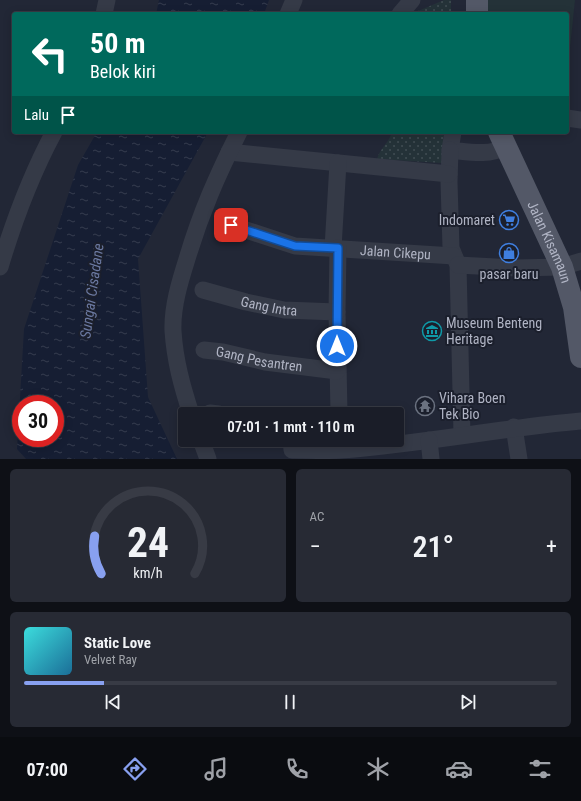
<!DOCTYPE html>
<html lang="id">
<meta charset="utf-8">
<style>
body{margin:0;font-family:"Roboto Condensed",sans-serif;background:#272a34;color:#f1f3f6;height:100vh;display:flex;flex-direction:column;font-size:15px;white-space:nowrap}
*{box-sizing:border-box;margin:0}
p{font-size:13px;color:#9fa2a8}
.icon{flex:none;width:22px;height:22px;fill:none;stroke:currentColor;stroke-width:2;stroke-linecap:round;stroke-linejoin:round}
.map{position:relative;height:459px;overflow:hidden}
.details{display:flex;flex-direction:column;gap:10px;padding:10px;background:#0e1016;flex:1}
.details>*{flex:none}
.hud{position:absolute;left:12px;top:12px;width:557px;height:122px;border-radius:4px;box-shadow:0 2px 10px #0003,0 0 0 1px #383b45;background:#00695c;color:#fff;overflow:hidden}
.speed{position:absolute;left:12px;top:395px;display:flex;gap:8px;font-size:20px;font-weight:700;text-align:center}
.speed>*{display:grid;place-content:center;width:52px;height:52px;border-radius:50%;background:#1a1d28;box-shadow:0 2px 10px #0003,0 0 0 1px #383b45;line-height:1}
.speed .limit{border:6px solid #d22;background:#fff;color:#111}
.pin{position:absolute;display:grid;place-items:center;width:34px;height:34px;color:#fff;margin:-17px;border-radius:8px;box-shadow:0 2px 6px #0006}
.me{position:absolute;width:44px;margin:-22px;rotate:0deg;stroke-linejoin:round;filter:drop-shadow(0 0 3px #0008)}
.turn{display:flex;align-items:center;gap:14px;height:84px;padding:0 12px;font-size:18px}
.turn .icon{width:52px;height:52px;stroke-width:2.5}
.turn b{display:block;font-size:28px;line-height:34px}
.then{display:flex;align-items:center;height:38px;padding:0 12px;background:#0003;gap:8px;font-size:15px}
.big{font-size:30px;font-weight:600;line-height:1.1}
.details .tile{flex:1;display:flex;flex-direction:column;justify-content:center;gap:6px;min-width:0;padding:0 14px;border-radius:6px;background:#272a34}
.details .dial{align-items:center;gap:0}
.dial svg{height:104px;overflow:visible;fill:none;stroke:#383b45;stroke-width:7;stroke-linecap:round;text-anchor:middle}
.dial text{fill:#f1f3f6;stroke:none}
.song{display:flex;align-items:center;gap:12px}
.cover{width:48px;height:48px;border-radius:6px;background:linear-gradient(135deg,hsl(180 70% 55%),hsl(200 70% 35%))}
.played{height:4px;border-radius:2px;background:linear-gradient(90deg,#88a0f0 15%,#383b45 15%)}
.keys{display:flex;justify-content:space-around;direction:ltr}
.heat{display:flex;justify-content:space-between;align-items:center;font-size:22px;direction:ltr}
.details .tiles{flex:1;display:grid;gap:10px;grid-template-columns:1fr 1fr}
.tile:last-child{grid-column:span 2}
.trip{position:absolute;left:178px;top:407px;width:226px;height:40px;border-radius:4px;background:#1a1d28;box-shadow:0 2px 10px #0003,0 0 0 1px #383b45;font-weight:600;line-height:40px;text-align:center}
.menu{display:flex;height:64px;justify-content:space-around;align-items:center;background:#0a0c10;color:#9fa2a8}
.menu .icon{width:28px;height:28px}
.menu .active{color:#88a0f0}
.menu b{font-size:18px;color:#f1f3f6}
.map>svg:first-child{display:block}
.grass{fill:#243238}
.park{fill:url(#park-dots)}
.water{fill:url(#water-ripples);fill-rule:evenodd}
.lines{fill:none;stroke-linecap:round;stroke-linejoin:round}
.minor{stroke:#353a47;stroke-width:17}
.major{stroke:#535867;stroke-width:22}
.route-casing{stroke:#114b97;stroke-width:10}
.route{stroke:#1a73e8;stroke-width:7}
.labels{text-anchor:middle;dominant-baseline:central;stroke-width:4;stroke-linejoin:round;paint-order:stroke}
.poi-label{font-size:14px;fill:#b0b4c4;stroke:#1b1f2c;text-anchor:start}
.street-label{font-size:14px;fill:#b0b4c4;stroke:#1b1f2c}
.water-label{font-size:15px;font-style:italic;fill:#6b79a1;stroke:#1b1f2c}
</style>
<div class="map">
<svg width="581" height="459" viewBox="0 0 581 459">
<defs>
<pattern id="park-dots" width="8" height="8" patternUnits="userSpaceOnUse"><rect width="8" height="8" fill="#243238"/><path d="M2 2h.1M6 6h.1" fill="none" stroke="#414d53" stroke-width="1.8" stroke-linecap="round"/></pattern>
<pattern id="water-ripples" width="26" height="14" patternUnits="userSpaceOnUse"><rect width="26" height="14" fill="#161e33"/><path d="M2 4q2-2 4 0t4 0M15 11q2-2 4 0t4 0" fill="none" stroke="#353c4f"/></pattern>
</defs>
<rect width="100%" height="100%" fill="#222736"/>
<path class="grass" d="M482 0H575L567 77V14H482Z"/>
<path class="park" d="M444 0H451V14H411Z
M392 132H444L442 163 377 159C380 148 389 143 392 132Z"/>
<path class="water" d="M159 0H269L264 14H156Z
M97 132H208L138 259 148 397 177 459H26L17 449 24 329 78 165ZM21 404H55V438H21Z"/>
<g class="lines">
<g class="minor">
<path d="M104 14 107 0"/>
<path d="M288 14 294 0"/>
<path d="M400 14 412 0"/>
<path d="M567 118 581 120"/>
<path d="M453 132 450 150C470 152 488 156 506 147"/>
<path d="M450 150 449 182 451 248 458 265 462 435"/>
<path d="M229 152 449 174"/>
<path id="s1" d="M231 225 295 246 454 256"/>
<path d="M333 248 338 163"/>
<path d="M338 248 337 312 339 414"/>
<path d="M458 265 516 268 562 267 581 261"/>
<path d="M0 267C14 220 31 175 54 132"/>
<path id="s2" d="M203 290 246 302 284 310 337 312"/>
<path id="s3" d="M204 350 223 352 265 362 337 371"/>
<path d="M210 413 219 414"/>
<path d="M191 414C182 386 175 361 173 331 172 307 180 281 187 259 201 212 217 176 239 132"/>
<path d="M514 427 519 459"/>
<path d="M201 440 208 459"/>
<path d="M291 440 292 450C308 450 325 451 341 450 421 444 501 428 581 421"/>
<path d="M429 440 431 459"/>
</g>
<g class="major">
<path d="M477 0V14"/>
<path id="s4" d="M499 132 562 267 574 307 581 357"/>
</g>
</g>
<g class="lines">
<g class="route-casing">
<path id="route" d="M231 225 295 246 338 248 337 346"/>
</g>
<use href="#route" class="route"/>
</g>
<defs>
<g id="supermarket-ring" transform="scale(1)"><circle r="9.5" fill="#1b1f2c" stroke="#3f7fe0" stroke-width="1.5"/><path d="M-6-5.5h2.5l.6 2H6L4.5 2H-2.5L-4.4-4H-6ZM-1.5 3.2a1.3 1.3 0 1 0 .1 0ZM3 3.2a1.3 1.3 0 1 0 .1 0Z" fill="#3f7fe0"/></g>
<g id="shop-ring" transform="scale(1)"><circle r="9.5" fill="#1b1f2c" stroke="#3f7fe0" stroke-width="1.5"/><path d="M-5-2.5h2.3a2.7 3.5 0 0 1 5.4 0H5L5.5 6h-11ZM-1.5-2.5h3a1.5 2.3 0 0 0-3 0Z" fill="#3f7fe0"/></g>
<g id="museum-ring" transform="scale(1)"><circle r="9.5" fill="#1b1f2c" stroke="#0f9aa8" stroke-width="1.5"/><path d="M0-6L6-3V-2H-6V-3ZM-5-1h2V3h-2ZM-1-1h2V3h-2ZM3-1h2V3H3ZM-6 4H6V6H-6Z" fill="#0f9aa8"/></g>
<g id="temple-ring" transform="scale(1)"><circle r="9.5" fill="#1b1f2c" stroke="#6b7280" stroke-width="1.5"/><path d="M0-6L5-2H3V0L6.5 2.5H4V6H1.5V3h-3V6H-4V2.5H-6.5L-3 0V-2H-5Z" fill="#6b7280"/></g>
</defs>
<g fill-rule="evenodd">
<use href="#supermarket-ring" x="509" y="220"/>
<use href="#shop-ring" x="509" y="253"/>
<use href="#museum-ring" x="432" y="331"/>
<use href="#temple-ring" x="425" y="406"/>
</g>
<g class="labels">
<g class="poi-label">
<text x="495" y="220" text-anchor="end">Indomaret</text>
<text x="509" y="274" text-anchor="middle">pasar baru</text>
<text x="446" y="323">Museum Benteng<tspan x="446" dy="16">Heritage</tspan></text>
<text x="439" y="398">Vihara Boen<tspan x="439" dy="16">Tek Bio</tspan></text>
</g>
<g class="street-label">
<text stroke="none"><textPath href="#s4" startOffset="121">Jalan Kisamaun</textPath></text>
<text stroke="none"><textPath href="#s1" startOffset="168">Jalan Cikepu</textPath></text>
<text stroke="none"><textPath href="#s2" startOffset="68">Gang Intra</textPath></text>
<text stroke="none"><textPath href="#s3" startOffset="56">Gang Pesantren</textPath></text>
</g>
<g class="water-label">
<text transform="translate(92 291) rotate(-82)">Sungai Cisadane</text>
</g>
</g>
</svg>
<div class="speed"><div class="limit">30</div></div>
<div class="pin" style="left:231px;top:225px;background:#d93025"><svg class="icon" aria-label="arrive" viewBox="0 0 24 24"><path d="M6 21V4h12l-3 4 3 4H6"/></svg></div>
<svg class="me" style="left:337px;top:346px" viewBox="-20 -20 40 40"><circle r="17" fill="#1a73e8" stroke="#fff" stroke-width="3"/><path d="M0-11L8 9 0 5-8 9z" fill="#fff"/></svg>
<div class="trip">07:01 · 1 mnt · 110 m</div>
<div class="hud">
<div class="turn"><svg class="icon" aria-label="left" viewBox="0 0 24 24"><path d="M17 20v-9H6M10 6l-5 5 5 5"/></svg><div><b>50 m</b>Belok kiri</div></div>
<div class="then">Lalu<svg class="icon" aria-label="arrive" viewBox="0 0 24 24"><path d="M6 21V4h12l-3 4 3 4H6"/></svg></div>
</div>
</div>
<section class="details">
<div class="tiles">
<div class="tile dial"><svg viewBox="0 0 100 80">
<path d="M14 69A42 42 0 1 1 86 69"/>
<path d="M14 69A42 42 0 0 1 9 40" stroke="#88a0f0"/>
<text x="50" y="56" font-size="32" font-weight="700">24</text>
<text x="50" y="72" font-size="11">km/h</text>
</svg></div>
<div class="tile"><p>AC</p>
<div class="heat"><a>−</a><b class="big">21°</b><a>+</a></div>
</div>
<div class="tile">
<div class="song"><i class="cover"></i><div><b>Static Love</b><p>Velvet Ray</p></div></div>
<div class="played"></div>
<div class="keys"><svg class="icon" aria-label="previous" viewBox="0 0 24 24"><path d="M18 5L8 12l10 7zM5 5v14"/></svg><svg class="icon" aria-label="pause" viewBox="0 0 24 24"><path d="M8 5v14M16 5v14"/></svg><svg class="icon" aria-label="next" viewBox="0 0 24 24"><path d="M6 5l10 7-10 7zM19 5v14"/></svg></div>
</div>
</div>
</section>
<nav class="menu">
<b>07:00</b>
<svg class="icon active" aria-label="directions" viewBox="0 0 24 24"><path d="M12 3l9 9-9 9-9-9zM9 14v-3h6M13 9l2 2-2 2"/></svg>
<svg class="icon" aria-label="music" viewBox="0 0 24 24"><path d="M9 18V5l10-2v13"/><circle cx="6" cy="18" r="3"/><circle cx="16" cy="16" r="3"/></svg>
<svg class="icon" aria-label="phone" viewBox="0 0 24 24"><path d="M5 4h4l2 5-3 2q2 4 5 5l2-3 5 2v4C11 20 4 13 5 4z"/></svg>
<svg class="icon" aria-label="climate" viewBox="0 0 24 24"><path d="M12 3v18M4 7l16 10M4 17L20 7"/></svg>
<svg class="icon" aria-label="car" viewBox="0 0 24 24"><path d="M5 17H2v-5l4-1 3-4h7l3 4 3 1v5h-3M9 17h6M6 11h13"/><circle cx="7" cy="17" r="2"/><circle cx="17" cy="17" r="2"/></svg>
<svg class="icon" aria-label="filters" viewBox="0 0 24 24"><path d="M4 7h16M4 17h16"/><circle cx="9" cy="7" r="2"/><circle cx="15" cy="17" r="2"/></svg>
</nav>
